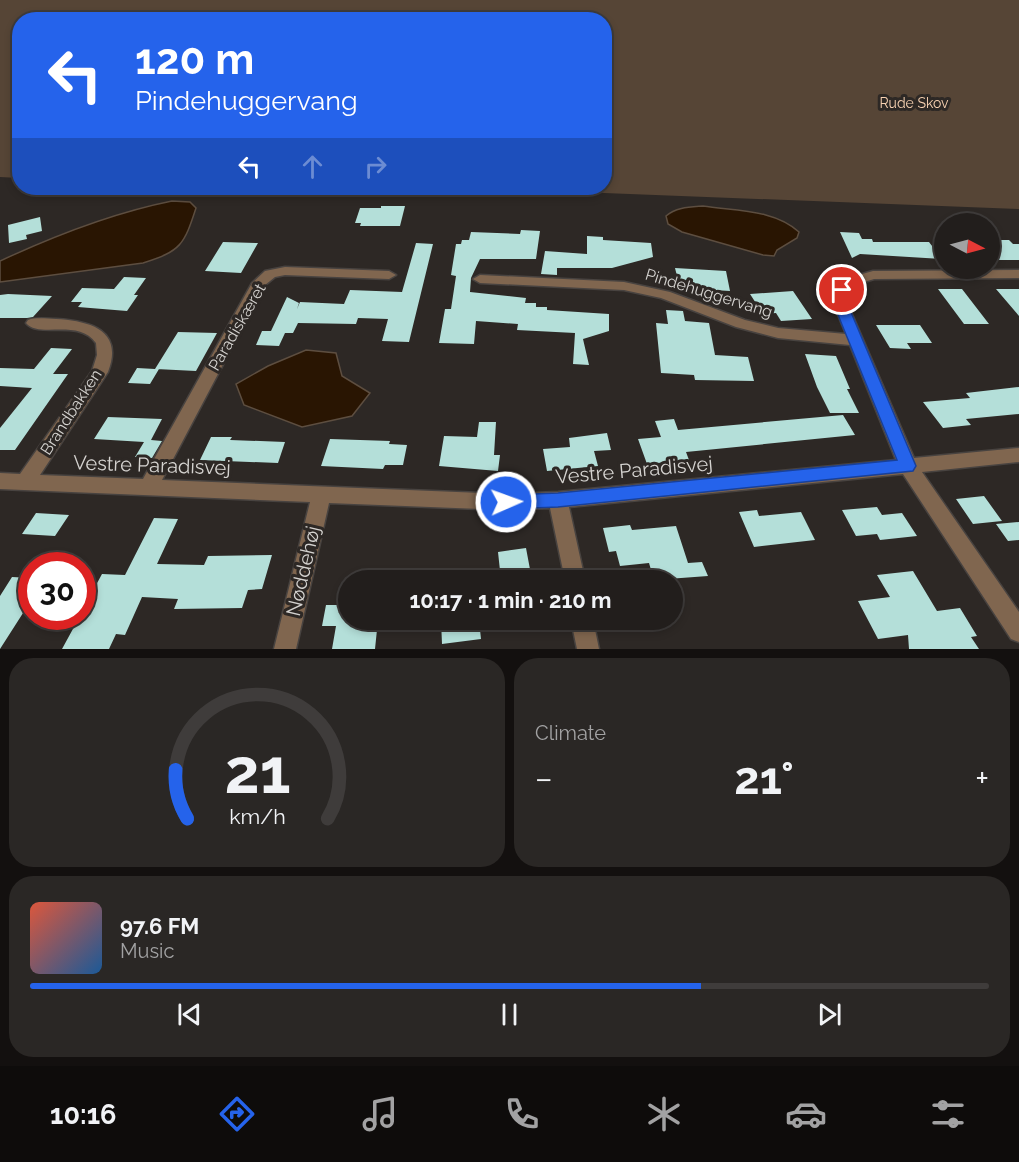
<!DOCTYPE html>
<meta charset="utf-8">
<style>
body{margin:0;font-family:Raleway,sans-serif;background:#2a2725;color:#f1f3f6;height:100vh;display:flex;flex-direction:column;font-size:22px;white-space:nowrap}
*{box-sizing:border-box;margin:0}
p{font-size:20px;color:#a2a2a3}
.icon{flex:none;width:33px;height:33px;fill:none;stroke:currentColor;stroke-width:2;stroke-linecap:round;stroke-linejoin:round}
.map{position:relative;height:649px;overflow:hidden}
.details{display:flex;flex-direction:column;gap:9px;padding:9px;background:#13100f;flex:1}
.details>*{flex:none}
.top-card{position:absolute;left:12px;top:12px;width:600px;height:183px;border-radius:24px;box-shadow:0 3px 9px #0003,0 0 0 2px #3f3c3b;background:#2563eb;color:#fff;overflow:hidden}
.needle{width:39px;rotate:96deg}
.buttons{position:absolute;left:934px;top:213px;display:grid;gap:12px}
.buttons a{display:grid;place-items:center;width:66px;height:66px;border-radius:50%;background:#221e1c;box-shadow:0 3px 9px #0003,0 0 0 2px #3f3c3b;font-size:30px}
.speed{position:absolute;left:18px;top:552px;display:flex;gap:12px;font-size:30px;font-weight:700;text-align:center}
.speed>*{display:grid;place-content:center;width:78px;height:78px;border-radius:50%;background:#221e1c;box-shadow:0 3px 9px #0003,0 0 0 2px #3f3c3b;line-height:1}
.speed .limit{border:9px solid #d22;background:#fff;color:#111}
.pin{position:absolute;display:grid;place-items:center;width:51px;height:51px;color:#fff;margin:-26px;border:3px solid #fff;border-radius:50%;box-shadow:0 2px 6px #0007}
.me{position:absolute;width:66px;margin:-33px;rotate:88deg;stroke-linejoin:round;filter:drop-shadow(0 0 4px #0008)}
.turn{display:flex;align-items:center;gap:21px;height:126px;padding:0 24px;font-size:27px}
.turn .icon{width:78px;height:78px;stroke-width:2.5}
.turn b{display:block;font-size:42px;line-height:51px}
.lanes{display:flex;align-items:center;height:57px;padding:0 24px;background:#0003;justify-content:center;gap:30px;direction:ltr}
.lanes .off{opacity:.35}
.big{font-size:45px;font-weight:700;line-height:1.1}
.details .tile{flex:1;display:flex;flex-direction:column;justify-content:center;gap:9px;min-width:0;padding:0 21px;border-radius:24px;background:#2a2725}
.details .dial{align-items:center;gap:0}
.dial svg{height:156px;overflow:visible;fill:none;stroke:#3f3c3b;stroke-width:7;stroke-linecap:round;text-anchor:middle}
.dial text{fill:#f1f3f6;stroke:none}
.song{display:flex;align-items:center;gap:18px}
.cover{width:72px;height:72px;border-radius:9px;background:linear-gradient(135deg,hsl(10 70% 55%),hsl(210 70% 35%))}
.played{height:6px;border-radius:3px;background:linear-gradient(90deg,#2563eb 70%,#3f3c3b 70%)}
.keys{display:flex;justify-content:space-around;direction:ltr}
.heat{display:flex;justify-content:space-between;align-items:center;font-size:33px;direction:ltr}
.details .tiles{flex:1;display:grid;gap:9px;grid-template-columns:1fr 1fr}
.tile:last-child{grid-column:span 2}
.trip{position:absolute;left:338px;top:570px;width:345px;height:60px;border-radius:30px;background:#221e1c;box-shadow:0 3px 9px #0003,0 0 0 2px #3f3c3b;font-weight:700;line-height:60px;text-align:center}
.tab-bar{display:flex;height:96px;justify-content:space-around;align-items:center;background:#0e0c0b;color:#a2a2a3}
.tab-bar .icon{width:42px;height:42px}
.tab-bar .on{color:#2563eb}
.tab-bar b{font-size:27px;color:#f1f3f6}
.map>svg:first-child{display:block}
.green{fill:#564536}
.water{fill:#291502;stroke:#5d4e40;stroke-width:1.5}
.building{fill:#b4dfd9}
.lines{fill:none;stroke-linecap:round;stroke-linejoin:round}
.minor-casing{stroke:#484340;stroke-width:3}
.minor{fill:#80664f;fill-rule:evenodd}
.route{fill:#2563eb;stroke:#184099;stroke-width:1.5}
.labels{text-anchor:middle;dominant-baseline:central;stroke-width:6;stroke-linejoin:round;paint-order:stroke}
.far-park-label{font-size:14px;fill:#f8d2b2;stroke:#2d2825}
.street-label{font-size:16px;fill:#d5d3d0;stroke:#2d2825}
.near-street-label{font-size:20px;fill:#d5d3d0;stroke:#2d2825}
</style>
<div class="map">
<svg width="1019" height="649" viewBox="0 0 1019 649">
<rect width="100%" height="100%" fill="#2d2825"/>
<path class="green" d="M0 0H1019V209L501 189 218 194 138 188H604V20H20L19 178 0 177Z"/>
<path class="water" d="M172 201 190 202 196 208C184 245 181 251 143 263L0 282V261C56 235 112 213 172 201Z
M703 206C735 211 774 209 799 232L797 238 777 250 774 256 763 255 682 232 668 224 666 216C676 207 690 207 703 206Z
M306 350 336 353 342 376 370 393 352 416 302 427 244 405 236 384 268 366Z"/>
<path class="building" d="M381 206H405L400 226H360L361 223H355L360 208H381Z
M40 217 42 231 26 235 27 239 9 243 8 225Z
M521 230 540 231 536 259H480L471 278 470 292 526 298 525 303H536V307H547V310L609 314V331L583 339 589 365 573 364 575 333 517 330 518 324 476 321 474 344 439 343 445 309H451L456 276 451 275 456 244H461L462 240H469L471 232 520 234Z
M840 232 859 233 862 239H872L873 242H929L942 259 860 254 852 258Z
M587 236 603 237V240L651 243 653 257 612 268H557V275L541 274 545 251 587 254Z
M990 240H1009L1013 244H1019V260H990Z
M223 242 258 243 241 273 205 271Z
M416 243 433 244 409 342 382 341 388 319 358 318 356 324 298 323 293 333H285L279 346 256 345 262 331H271L287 297 299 303 297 309 300 302 344 304 350 290 402 292Z
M675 268 726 271 730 291 680 288Z
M124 277 146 278 134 295H138L127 311 78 307 82 302H71L82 288 114 289Z
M938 289H962L989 324H964Z
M996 289H1019V316Z
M793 291 812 319 781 321 776 313 763 314 750 294Z
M0 295 8 294 52 296 33 317 27 318H0Z
M666 310 683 311 685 321 709 323 715 355 748 357 754 381 695 380 694 375 661 373 656 323 668 324Z
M876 325H920L932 343H907L911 349 890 348Z
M178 332 217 333 196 371 156 369H159L150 384 128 383 137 368 155 369Z
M51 348 72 349 53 374H68L15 450H0V428L32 388 0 386V368L34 369Z
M805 354 836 356 850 389H847L859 413H830L817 387Z
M1019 387V414L966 419 971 425 943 428 923 402 970 398 966 393Z
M843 415 855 435 686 452 689 460 647 464 638 439 661 437 655 421 674 419 678 430Z
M108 417 162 419 151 440 162 441 152 458 135 457 144 442 94 439Z
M479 422H496L494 455H500L498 471 439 466 444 436 477 437Z
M607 433 611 450 594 451 598 466 547 471 543 449 570 447 569 438Z
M211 437H232L230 440 285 442 278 463 200 460Z
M330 439 390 441 389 444 407 445 403 465H385L383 469 321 466Z
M984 496 1002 521 973 524 956 499Z
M877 507 882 515 902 513 917 536 880 540 877 534 856 536 842 510Z
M757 510 759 516 801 512 815 540 754 547 739 512Z
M36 513 69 515 55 536 22 534Z
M154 518 178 519 157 564 204 565 208 556 272 555 262 589 248 590 242 608 174 609 178 599 142 597 125 635 116 634 109 649H62L80 616H82V611L102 574 125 575Z
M1019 522V540L1008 541 996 524Z
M630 525 632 530 676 526 688 563 702 562 708 576 654 580 649 563 620 566 616 551 609 552 603 528Z
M526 548 532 580H501L498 552Z
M913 571 937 611 960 608 977 636 971 637 979 649H909L908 635 878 639 858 601 890 597 877 575Z
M12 577 32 578V599L0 649V596Z
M326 605H348V620H378L375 649H332L336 626H322Z
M441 620H479L481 639 442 644Z"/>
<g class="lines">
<g class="minor-casing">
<path id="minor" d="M285 267 389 271 396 275 389 279 285 275 275 277 265 285 162 480 506 494 558 492 896 460 850 345 778 338 736 327 661 298 624 290 480 283 473 279 480 275 624 282 670 292 745 320 778 328 846 334 834 305 835 290 848 278 873 271 1019 270V278L874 279 858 284 849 291 848 305 914 458 1019 448V462L922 472 1019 612V642L1011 639 903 474 569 507 585 580H565L550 508 506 510 329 503 296 649H274L310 502 0 489V473L20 474 92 371 97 355 96 343C78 318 39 339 26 323L28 320C37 317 47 319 56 319 90 321 124 330 108 372L40 475 143 479 252 283 265 271Z
M571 620H593L599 649H577Z"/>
</g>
<use href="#minor" class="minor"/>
</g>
<path class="route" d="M842 286 849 290 848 305 916 466 913 471 558 507 506 509 500 507 497 502 500 497 506 495 558 493 897 460 834 305 836 290Z"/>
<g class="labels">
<g class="far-park-label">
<text x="914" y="103">Rude Skov</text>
</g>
<g class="street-label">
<text transform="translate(709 293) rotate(17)">Pindehuggervang</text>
<text transform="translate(237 327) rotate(-60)">Paradiskæret</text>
<text transform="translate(71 412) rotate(-57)">Brandbakken</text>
</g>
<g class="near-street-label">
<text transform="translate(152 465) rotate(2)">Vestre Paradisvej</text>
<text transform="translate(634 470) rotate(-5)">Vestre Paradisvej</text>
<text transform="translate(303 571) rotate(-77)">Nøddehøj</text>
</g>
</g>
</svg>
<div class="buttons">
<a><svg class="needle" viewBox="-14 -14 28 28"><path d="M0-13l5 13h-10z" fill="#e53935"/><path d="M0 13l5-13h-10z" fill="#a2a2a3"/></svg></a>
</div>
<div class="speed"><div class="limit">30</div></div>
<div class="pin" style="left:842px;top:290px;background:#d93025"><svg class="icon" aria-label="arrive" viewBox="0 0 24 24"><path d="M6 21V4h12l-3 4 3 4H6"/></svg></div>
<svg class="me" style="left:506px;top:502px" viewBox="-20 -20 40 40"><circle r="17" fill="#2563eb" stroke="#fff" stroke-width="3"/><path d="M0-11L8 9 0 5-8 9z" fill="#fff"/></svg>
<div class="trip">10:17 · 1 min · 210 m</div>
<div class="top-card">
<div class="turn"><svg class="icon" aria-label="left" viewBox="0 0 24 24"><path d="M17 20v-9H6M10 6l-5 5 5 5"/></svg><div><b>120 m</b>Pindehuggervang</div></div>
<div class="lanes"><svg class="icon" aria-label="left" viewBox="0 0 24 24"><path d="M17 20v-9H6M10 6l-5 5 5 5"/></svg><svg class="icon off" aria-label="ahead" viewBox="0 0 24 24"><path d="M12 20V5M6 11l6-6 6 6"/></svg><svg class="icon off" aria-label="right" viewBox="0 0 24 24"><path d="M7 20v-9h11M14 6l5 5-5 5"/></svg></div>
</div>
</div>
<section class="details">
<div class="tiles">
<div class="tile dial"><svg viewBox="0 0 100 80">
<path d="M14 69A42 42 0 1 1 86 69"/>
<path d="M14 69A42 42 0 0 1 8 44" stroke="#2563eb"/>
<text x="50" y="56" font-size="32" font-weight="700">21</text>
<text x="50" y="72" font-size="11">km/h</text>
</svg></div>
<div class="tile"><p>Climate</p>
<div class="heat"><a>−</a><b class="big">21°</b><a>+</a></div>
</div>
<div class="tile">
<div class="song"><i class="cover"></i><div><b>97.6 FM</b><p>Music</p></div></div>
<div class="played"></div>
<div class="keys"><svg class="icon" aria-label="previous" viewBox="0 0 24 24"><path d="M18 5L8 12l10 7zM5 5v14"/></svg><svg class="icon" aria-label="pause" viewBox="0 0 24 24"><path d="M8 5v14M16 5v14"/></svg><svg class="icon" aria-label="next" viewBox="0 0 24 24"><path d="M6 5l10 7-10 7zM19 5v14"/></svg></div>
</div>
</div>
</section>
<nav class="tab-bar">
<b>10:16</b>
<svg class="icon on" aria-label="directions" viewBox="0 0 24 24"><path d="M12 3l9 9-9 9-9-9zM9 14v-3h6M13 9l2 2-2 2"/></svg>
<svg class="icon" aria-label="music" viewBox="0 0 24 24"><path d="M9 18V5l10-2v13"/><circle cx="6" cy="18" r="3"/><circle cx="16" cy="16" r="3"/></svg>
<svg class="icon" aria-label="phone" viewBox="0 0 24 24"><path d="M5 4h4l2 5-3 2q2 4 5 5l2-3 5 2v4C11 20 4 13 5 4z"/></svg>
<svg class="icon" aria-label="climate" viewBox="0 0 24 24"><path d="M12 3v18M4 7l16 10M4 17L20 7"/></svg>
<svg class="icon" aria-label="car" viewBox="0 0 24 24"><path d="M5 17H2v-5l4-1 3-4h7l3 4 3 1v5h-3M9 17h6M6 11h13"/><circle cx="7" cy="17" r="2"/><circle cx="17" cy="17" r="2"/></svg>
<svg class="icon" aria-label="filters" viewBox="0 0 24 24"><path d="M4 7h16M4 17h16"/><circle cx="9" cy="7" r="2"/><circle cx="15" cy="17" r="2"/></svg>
</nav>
